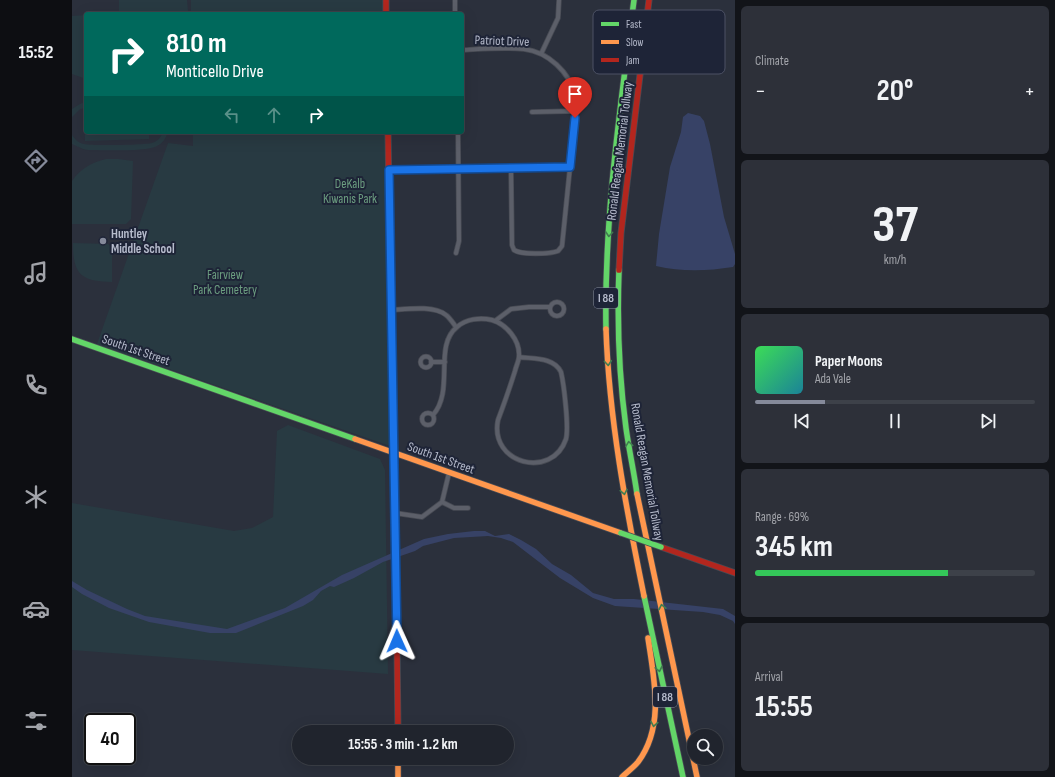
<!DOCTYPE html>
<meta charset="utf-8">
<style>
body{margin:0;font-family:"Sofia Sans Condensed",sans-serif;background:#2d3039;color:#f1f3f6;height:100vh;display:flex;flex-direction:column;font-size:15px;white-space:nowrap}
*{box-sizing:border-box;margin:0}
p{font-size:13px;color:#a2a4aa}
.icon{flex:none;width:22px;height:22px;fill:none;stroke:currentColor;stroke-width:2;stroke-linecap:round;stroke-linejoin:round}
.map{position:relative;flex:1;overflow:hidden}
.details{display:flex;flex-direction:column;gap:6px;padding:6px;background:#121419;width:320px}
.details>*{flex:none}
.top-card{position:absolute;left:12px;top:12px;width:380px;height:122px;border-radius:4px;box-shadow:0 4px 16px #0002,0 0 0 1px #3d4149;background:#00695c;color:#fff;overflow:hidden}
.controls{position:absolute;left:615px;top:729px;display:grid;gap:8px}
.controls a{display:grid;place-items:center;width:36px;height:36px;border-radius:50%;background:#20242d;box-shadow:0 4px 16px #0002,0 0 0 1px #3d4149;font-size:20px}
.speed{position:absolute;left:12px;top:713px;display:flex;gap:8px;font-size:20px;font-weight:700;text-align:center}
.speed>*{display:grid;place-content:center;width:52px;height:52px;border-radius:50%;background:#20242d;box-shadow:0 4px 16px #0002,0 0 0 1px #3d4149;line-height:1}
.speed .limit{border:2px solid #111;border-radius:6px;background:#fff;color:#111}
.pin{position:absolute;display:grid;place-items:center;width:34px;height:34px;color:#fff;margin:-41px -17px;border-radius:50% 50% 50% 0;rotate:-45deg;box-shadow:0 0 4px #0007}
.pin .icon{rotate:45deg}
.me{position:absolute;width:44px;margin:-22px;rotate:359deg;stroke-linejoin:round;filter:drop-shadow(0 0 3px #0008)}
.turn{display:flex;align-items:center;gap:14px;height:84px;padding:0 16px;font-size:18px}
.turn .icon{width:52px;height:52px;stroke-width:2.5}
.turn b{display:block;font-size:28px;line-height:34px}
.lanes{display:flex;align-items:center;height:38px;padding:0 16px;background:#0003;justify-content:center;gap:20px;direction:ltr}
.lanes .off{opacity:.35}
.big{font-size:30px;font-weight:700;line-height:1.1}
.details .card{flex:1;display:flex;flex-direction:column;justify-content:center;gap:6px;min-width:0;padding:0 14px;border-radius:6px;background:#2d3039}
.details .dial{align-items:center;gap:0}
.dial b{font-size:52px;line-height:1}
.song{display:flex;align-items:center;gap:12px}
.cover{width:48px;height:48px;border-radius:6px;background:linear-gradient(135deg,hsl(130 70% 55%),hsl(190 70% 35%))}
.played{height:4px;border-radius:2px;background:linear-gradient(90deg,#858a9a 25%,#3d4149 25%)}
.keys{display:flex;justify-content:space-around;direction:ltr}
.heat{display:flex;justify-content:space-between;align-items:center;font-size:22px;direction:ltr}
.charge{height:6px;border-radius:3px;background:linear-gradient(90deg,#34c759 69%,#3d4149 0)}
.trip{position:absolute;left:220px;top:725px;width:222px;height:40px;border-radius:20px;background:#20242d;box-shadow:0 4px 16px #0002,0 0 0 1px #3d4149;font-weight:700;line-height:40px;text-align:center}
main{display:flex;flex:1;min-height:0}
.tab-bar{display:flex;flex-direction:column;width:72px;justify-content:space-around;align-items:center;background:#0d0e12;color:#a2a4aa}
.tab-bar .icon{width:28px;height:28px}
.tab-bar .on{color:#858a9a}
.tab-bar b{font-size:18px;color:#f1f3f6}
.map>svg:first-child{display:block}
.green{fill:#283a42}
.water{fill:#374266}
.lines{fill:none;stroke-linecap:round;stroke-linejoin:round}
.street-casing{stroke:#484b54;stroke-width:5.5}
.fast-casing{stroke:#484b54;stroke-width:7}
.slow-casing{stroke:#484b54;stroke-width:7}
.jam-casing{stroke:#484b54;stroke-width:7}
.street{stroke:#5c5f69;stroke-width:4}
.fast{stroke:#63d668;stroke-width:5.5}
.slow{stroke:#ff974d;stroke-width:5.5}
.jam{stroke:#b3261e;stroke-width:5.5}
.fast-bridge-casing{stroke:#484b54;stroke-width:7;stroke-linecap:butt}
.fast-bridge{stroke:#63d668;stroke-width:5.5}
.oneway{stroke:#407d50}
.route-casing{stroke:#114b97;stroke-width:10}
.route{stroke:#1a73e8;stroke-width:7}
.poi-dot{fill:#858a9a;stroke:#1e2437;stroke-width:1.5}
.labels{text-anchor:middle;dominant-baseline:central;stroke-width:4;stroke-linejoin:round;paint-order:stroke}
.shield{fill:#1e2437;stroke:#888e9f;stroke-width:1}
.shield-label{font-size:12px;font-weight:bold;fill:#b6bbcc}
.street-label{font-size:13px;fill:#b6bbcc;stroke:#1e2437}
.park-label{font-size:13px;fill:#6c9e80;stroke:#1e2437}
.poi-label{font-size:13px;font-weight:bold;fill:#b6bbcc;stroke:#1e2437;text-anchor:start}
.key{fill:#1e2437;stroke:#4c5164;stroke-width:1}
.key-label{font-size:11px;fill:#b6bbcc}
</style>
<main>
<nav class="tab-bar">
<b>15:52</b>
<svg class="icon on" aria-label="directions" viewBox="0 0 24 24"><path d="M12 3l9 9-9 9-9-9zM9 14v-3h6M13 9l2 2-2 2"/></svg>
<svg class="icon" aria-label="music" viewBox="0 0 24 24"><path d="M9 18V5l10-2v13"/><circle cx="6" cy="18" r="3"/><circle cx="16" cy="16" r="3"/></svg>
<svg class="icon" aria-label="phone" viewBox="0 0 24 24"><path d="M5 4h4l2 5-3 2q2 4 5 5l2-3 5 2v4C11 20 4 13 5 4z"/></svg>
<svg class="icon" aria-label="climate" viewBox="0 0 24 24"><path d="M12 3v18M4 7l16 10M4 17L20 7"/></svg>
<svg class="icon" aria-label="car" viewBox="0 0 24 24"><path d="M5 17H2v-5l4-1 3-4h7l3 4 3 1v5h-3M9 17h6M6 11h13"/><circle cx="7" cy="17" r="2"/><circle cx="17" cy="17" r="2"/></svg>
<svg class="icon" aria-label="filters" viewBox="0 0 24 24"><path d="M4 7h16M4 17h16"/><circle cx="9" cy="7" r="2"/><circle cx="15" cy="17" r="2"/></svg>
</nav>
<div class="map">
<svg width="663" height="777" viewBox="0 0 663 777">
<rect width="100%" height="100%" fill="#2b303c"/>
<path class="green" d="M47 0H115L116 11H47Z
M119 0H311V14H119Z
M14 15V79L0 74V16Z
M14 102V108L8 109 0 117V109L8 104Z
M12 112H14V132H77V139L13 141Z
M91 132H96C94 138 91 143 85 146 74 152 31 150 16 150L11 149 0 144V135C3 139 6 143 12 144 19 146 73 145 80 143 86 141 89 137 91 132Z
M121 132H313L318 446 25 344 96 143 121 146Z
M34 159H46L61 161 59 219 54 224H0V181C9 168 19 163 34 159Z
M1 243 36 244 40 248V282C9 281 1 275 1 243Z
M216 425 308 459 313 470 316 674 0 650V503L162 531 180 528 201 517 205 431Z"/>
<path class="water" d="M616 113 628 116 632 121 638 144 652 217 663 254V264L661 267C635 271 610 272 584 266L587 234 598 167 609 132 611 117Z
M402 531H413L423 536 437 534 449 540 464 549 480 564 499 575 521 593 542 599H562L651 609 663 616V624L661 621 648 615 631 612 543 606 521 598 488 578 441 542 429 538 416 536 382 538 351 546 343 551 311 562 282 578 262 587 258 586 249 591 241 600 231 606 164 633H138L77 622 37 608 10 594 0 587V581L15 590 55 609 73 616 155 629 213 608 270 575 352 539 376 534Z"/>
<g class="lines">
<g class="street-casing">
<path id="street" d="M383 0V14
M390 50C410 49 432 47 452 49 476 52 498 72 503 96 504 104 504 111 503 118L490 246 486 251C478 254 449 255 442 250L440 245 439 168
M469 54 486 18 487 0
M460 112 504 111
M317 170 498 167
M384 253 387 241 386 132
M478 309a7 7 0 1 1 14 0a7 7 0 1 1-14 0Z
M320 310C335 309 362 305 374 315 378 318 381 323 384 327
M423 321 439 309 457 307H478
M348.5 362a5.5 5.5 0 1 1 11 0a5.5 5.5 0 1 1-11 0Z
M359 362H373
M350 419a6 6 0 1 1 12 0a6 6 0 1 1-12 0Z
M361 415C383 390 361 346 385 327 394 319 408 317 420 320 434 324 448 340 447 356 447 361 444 366 443 371 438 387 432 404 426 420 417 464 480 480 494 439 497 427 492 385 489 372 482 357 462 359 447 357
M377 473 370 502 382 508H396
M323 513 350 517 370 502"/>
</g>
<g class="fast-casing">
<path id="fast" d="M547 270C545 323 547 376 554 428 557 450 562 472 565 494
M534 329C532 219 548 109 562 0
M0 339 283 439
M572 596 611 777"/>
</g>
<g class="slow-casing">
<path id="slow" d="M318 267 324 562
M534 329C537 419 554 508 572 596
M283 439 549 533
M565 494 625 777
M326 758V777
M550 777C555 772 561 768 566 762 593 726 582 679 576 638"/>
</g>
<g class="jam-casing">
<path id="jam" d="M314 0V14
M316 132 318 267
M547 270 549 233 577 0
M589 547 663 573
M324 562 326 732"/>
</g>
<use href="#street" class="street"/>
<use href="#fast" class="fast"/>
<use href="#slow" class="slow"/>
<use href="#jam" class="jam"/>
<g class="fast-bridge-casing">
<path id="fast-bridge" d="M549 533 589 547"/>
</g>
<use href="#fast-bridge" class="fast-bridge"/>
</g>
<defs><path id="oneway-chevron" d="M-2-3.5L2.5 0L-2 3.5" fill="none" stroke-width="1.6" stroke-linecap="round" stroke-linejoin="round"/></defs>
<g class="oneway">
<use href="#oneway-chevron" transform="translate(537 234) rotate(94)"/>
<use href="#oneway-chevron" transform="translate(536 363) rotate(85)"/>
<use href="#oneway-chevron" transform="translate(557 444) rotate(-98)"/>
<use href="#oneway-chevron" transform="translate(552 492) rotate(79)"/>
<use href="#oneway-chevron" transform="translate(590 607) rotate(-102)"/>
<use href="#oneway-chevron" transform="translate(587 669) rotate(78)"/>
<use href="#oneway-chevron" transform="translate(582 724) rotate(100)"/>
</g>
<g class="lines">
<g class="route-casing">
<path id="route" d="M325 641 317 170 498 167 503 118"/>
</g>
<use href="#route" class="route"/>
</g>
<circle class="poi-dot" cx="31" cy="241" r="4"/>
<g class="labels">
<g class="shield">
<rect x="522" y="288" width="24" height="20" rx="3"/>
<rect x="581" y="687" width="24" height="20" rx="3"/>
</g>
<g class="shield-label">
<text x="534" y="298">I 88</text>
<text x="593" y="697">I 88</text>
</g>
<g class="street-label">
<text transform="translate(430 41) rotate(2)">Patriot Drive</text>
<text transform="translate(548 151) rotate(-83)">Ronald Reagan Memorial Tollway</text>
<text transform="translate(64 350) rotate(19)">South 1st Street</text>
<text transform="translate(369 458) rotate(20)">South 1st Street</text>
<text transform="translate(575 472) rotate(80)">Ronald Reagan Memorial Tollway</text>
</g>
<g class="park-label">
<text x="278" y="184">DeKalb<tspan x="278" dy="15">Kiwanis Park</tspan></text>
<text x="153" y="275">Fairview<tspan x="153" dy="15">Park Cemetery</tspan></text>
</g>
<g class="poi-label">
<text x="39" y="234">Huntley<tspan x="39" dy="15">Middle School</tspan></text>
</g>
</g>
<rect x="521" y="10" width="132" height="64" rx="6" class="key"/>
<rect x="529" y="22" width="18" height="4" fill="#63d668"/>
<rect x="529" y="40" width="18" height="4" fill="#ff974d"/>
<rect x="529" y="58" width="18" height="4" fill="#b3261e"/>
<g class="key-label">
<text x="554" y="28">Fast</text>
<text x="554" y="46">Slow</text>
<text x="554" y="64">Jam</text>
</g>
</svg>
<div class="controls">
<a><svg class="icon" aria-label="search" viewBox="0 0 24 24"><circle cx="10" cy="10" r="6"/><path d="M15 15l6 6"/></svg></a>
</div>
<div class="speed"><div class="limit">40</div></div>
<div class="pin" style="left:503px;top:118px;background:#d93025"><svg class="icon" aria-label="arrive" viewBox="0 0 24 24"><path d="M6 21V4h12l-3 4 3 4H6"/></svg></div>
<svg class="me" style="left:325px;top:641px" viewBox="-20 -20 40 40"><path d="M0-17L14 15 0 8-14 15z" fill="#1a73e8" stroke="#fff" stroke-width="4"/></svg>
<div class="trip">15:55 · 3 min · 1.2 km</div>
<div class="top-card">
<div class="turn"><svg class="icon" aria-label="right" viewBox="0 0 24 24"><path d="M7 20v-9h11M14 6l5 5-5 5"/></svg><div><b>810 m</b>Monticello Drive</div></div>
<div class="lanes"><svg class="icon off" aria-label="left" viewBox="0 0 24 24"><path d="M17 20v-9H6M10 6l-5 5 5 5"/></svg><svg class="icon off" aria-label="ahead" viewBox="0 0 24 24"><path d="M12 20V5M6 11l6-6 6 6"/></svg><svg class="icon" aria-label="right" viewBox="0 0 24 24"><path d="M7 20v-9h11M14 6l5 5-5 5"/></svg></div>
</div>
</div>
<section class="details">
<div class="card"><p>Climate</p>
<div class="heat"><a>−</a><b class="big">20°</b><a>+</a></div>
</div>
<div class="card dial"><b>37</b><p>km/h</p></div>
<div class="card">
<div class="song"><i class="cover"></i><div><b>Paper Moons</b><p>Ada Vale</p></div></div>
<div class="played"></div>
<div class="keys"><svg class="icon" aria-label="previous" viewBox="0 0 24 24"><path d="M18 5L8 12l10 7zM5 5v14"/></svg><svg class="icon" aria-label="pause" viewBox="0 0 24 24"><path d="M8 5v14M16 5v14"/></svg><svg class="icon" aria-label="next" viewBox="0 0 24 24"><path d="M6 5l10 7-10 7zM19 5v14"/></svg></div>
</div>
<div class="card"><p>Range · 69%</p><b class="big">345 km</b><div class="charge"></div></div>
<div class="card"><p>Arrival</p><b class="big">15:55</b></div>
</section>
</main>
